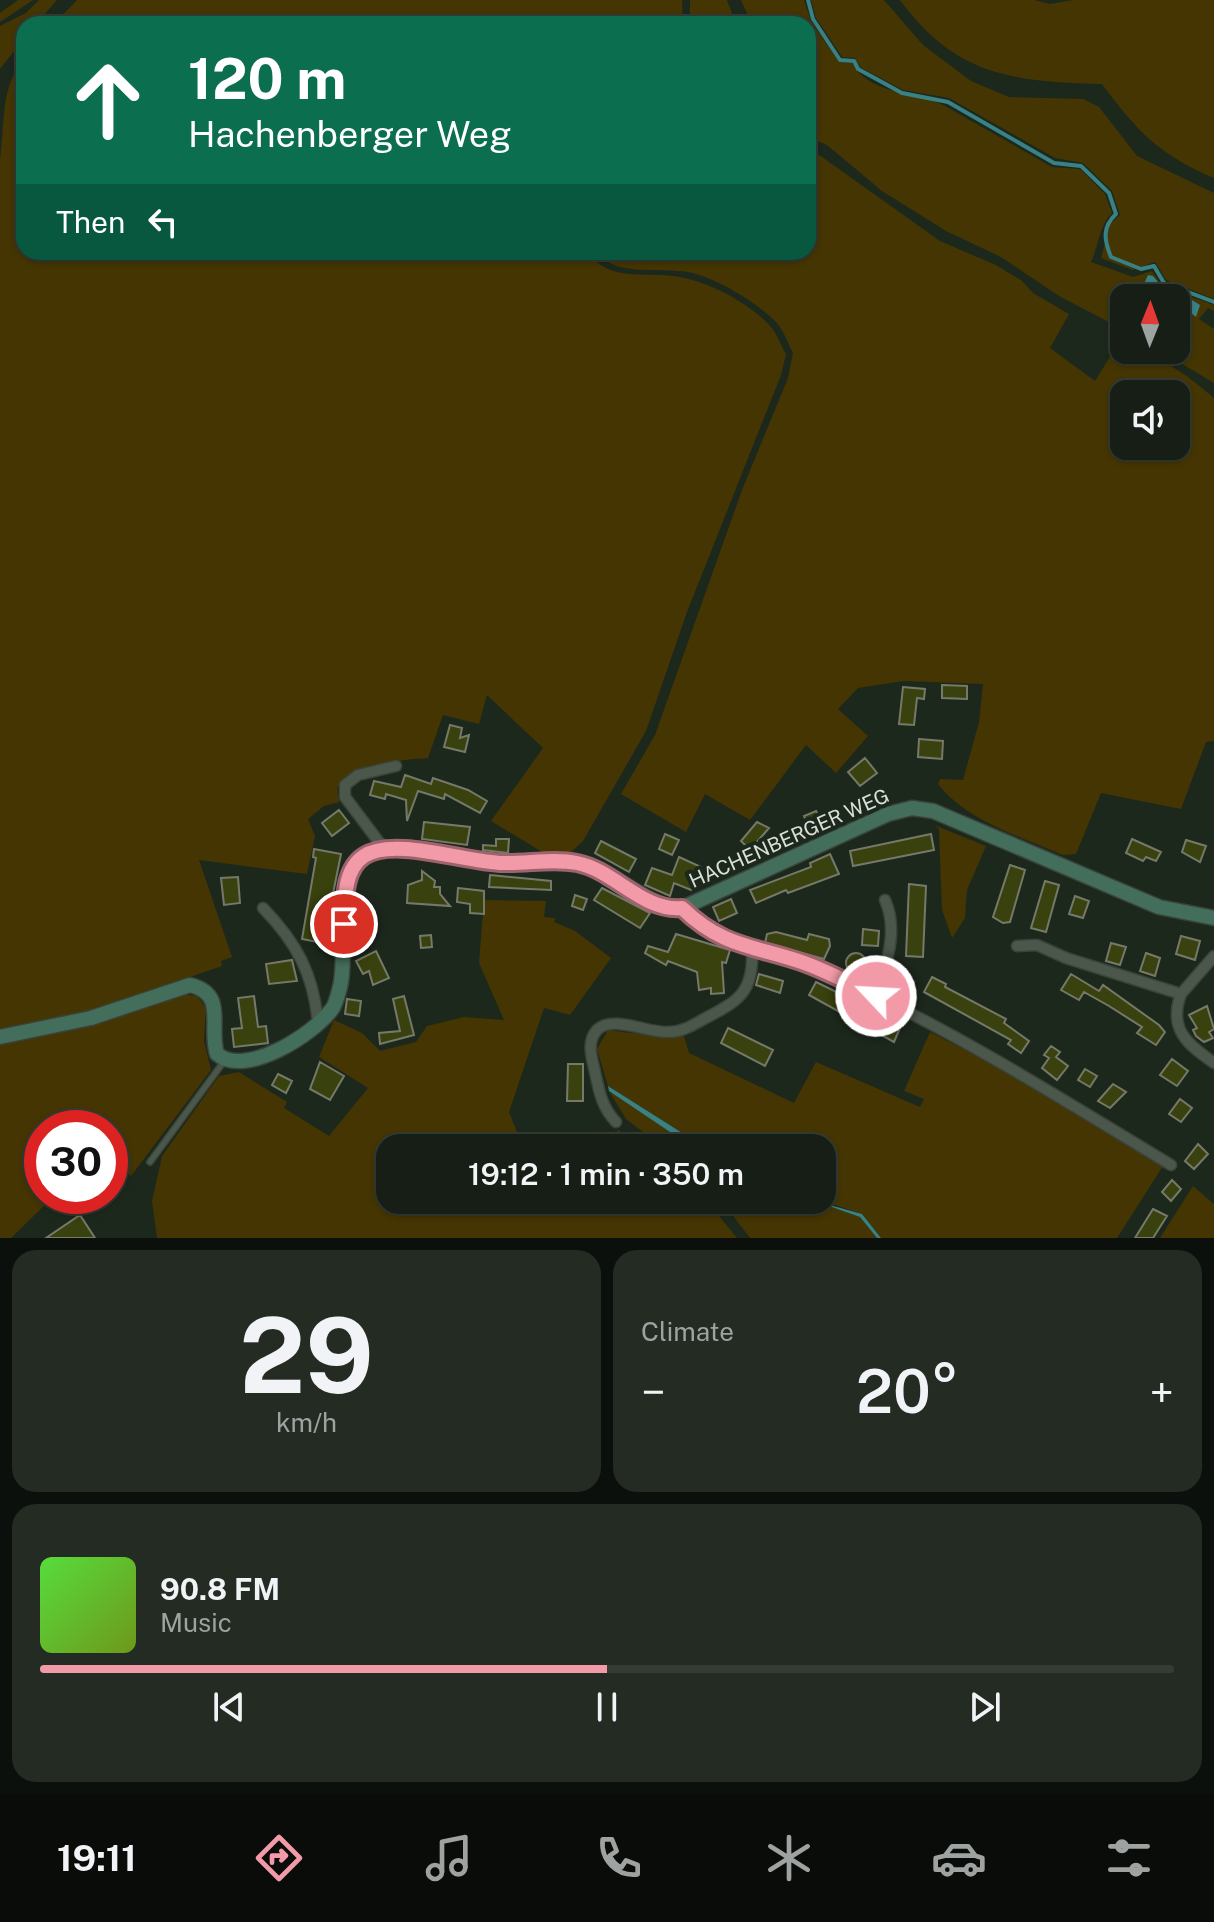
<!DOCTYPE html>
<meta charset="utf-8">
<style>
body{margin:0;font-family:"Public Sans",sans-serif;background:#232b23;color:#f1f3f6;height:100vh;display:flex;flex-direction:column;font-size:30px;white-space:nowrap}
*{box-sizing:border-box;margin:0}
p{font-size:26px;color:#9ea2a1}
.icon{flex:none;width:44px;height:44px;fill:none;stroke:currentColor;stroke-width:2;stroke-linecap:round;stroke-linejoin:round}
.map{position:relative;height:1238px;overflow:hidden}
.panel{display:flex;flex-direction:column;gap:12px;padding:12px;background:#0c100c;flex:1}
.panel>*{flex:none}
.guide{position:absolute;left:16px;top:16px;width:800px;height:244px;border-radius:24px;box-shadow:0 2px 6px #0004,0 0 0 2px #353c35;background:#0b6e4f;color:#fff;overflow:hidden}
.needle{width:52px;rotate:1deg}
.tools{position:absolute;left:1110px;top:284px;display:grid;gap:16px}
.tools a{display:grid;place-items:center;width:80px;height:80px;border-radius:16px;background:#161e16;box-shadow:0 2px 6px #0004,0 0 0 2px #353c35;font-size:40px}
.speed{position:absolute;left:24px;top:1110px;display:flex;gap:16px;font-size:40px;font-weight:700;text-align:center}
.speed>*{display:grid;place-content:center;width:104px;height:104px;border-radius:50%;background:#161e16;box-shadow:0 2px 6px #0004,0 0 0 2px #353c35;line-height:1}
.speed .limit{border:12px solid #d22;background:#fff;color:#111}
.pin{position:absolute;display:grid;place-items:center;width:68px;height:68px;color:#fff;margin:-34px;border:4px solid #fff;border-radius:50%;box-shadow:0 2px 8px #0007}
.me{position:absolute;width:88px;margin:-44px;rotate:295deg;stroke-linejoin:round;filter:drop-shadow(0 0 6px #0008)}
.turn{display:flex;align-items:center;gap:28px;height:168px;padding:0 40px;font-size:36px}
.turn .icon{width:104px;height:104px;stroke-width:2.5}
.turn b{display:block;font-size:56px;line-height:68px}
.then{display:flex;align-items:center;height:76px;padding:0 40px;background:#0003;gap:16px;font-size:30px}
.big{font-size:60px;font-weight:600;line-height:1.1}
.panel .widget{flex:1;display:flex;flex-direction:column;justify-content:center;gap:12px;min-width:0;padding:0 28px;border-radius:24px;background:#232b23}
.panel .dial{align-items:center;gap:0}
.dial b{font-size:104px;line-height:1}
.song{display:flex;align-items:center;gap:24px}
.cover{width:96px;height:96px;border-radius:12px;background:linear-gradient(135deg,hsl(110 70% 55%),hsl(80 70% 35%))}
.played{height:8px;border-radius:4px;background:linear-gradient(90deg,#f39aa8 50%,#353c35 50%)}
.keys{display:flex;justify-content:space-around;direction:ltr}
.heat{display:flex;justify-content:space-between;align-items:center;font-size:44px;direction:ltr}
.panel .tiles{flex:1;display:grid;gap:12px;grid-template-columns:1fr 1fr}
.widget:last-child{grid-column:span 2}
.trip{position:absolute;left:376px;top:1134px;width:460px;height:80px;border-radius:24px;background:#161e16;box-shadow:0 2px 6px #0004,0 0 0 2px #353c35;font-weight:600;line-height:80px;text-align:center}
.dock{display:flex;height:128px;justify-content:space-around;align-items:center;background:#090c09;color:#9ea2a1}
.dock .icon{width:56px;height:56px}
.dock .current{color:#f39aa8}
.dock b{font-size:36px;color:#f1f3f6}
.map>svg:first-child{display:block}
.green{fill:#443503;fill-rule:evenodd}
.water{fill:#388185}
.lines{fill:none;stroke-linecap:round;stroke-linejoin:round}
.stream{stroke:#388185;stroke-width:4}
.building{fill:#39410e;stroke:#757969;stroke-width:2}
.lane-casing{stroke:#394339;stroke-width:8}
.street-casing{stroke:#394339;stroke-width:13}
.secondary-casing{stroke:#394339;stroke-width:17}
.lane{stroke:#4c574b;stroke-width:5}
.street{stroke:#4c574b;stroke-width:10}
.secondary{stroke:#446e5c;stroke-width:14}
.route-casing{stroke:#9e646d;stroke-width:20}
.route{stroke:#f39aa8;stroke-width:14}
.labels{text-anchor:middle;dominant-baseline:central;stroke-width:8;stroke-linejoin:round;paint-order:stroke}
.street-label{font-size:20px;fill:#d9e0d8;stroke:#1d281d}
</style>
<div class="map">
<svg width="1214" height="1238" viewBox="0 0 1214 1238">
<rect width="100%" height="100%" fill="#1d281d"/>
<path class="green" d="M18 0H33L0 22V13Z
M39 0H57L36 24H24V38L0 69V26L26 13Z
M77 0H682L683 24H54Z
M690 0H727L736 24H690Z
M741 0H804L811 21 839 62 852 63C869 95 918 92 945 106L1052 167 1080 169 1105 194 1112 213C1100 224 1098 247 1091 262L1133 277 1152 271 1162 286 1214 305V311L1208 308 1199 319 1214 329V383L1159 350H1176V298L1175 292 1158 284 1153 276 1143 286 1170 298H1124V330L1059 296 1001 257 946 231 882 191 827 145 808 137V24H752Z
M811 0H884L923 45 971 81 1009 97 1083 99 1099 107 1137 156 1214 193V299L1166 280 1155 262 1133 270 1101 258 1110 224 1120 215 1112 191 1083 163 1055 158 949 98 903 90 860 67 855 58 842 57 816 18Z
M900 0H1034L1050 4 1073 0H1214V178C1159 155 1136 130 1102 84 1012 81 957 77 900 0Z
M24 58V252H588C608 282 642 272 673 276 706 280 749 302 771 327 777 334 781 346 786 354L781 375 687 612 646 731 583 841 569 854 544 853 491 821 543 748 487 695 479 724 443 715 428 758C398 760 358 764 337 788L339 802 324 806 308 819 315 836 307 874 199 860 232 957 221 961 222 966 75 1016 0 1031V159C5 123 0 88 24 58Z
M808 147 940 241 996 265 1022 281 1033 293 1069 314 1050 348 1095 381 1121 339 1124 350C1155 350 1191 378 1214 398V741L1206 742 1181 809 1101 793 1076 854 1063 855C1020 836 968 822 938 784L940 779 963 780 979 722 983 684 903 681 858 688 838 709 868 736 836 773 806 745 750 820 705 794 686 832 621 794 655 735 742 490 788 378 793 353C788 343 783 329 775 321 755 302 723 282 696 274 669 265 614 279 597 252H808ZM1124 394H1176V446H1124Z
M934 825 986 846 967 890 965 918 952 938 942 910 939 829Z
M484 900 546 901 544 917 555 918 554 922 575 931 611 958 570 1015 544 1008 509 1112 523 1148H390V1200H706L737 1238H157L152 1201 162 1156 219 1076 239 1072 287 1102 284 1108 329 1136 368 1088 319 1057 334 1020 362 1033 380 1051 416 1042 427 1026 464 1017 504 1020 479 963Z
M182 994 197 996 206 1008 204 1041 211 1070 131 1176 110 1161V1128H42V1196H54L11 1238H0V1043Z
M608 1030 663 1037 683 1033 689 1053 794 1103 816 1062 920 1107 924 1099 904 1091 930 1032 998 1067 1163 1166 1117 1238H881L862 1214 820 1200 822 1148H706L608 1086 597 1049Z
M609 1091 698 1148H664L626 1119Z
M618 1130 647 1148H569L611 1139Z
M1193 1186 1214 1204V1238H1160Z
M721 1200H812L860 1217 877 1238H750Z"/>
<path class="water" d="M1148 275 1153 276 1163 288 1175 292 1174 298 1143 286Z
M1181 293 1200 305 1196 317 1177 302Z
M608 1086 706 1148 682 1140 609 1091Z
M812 1200 862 1214 881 1238H877L860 1217Z"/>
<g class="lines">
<path class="stream" d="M808 0 813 19 840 60 854 61 858 69 902 93 948 102 1054 163 1081 166 1109 193 1116 214C1102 227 1104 240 1111 257L1141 269 1154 266 1164 283 1214 302"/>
</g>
<path class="building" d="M942 685 967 686V699L942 698Z
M903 687 925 689 924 699 917 698 914 725 899 724Z
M450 725 462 728 460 738 469 735 465 752 444 747Z
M919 739 943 741 942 759 918 757Z
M865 758 877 773 860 786 848 772Z
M405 775 431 784 433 778 468 790 487 801 480 813 445 794 444 799 418 791 407 821 406 800 386 794 385 799 370 795 374 781 401 787Z
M339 810 349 823 332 836 322 823Z
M816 811 823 826 810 831 804 816Z
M424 822 470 827 467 845 422 839Z
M757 822 769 828 750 850 741 841Z
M665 834 679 840 672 855 659 849Z
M931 834 934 850 853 866 850 851Z
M496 839H509L508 853 483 850V845L496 846Z
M1132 839 1161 852 1156 861 1146 857 1143 861 1126 853Z
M1186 840 1206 846 1200 862 1182 852Z
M601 841 636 859 629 872 595 853Z
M314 849 341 854 323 943 302 939 316 858 313 857Z
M830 854 839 874 788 893 786 890 756 903 750 890 811 867 810 863Z
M679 857 701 867 691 890 674 883 670 896 645 885 652 868 672 875Z
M1010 865 1025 870 1010 922 1003 923 993 917Z
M422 871 435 881 434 887H440V894L450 906 407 903 408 885 422 880Z
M490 875 551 881V890L489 887Z
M238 877 240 903 224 905 221 878Z
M1045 881 1059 885 1046 932 1031 928Z
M909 884 926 886 923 957 906 956Z
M458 888 484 891V914L470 913V904L457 902Z
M602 888 650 913 640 928 594 900Z
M575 895 587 899 583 910 572 906Z
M1075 896 1089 901 1083 918 1069 914Z
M731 899 737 913 719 921 713 907Z
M863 929 879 931 878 946 862 945Z
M776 932 807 940 809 934 829 939 830 946 824 959 765 943 767 934Z
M676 934 730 950 726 963 722 962 724 993 711 994V988L699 990 697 972 668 961 666 965 645 953 648 946 668 952Z
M431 935 432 947 421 948 420 936Z
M1181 936 1200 941 1195 960 1176 954Z
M1111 943 1126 947 1120 965 1106 961Z
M376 951 389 978 373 985 369 971 363 974 356 961Z
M846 963a10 10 0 1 1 20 0a10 10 0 1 1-20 0Z
M1146 953 1160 958 1155 976 1140 971Z
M292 960 297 981 269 984 266 964Z
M759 974 783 981 780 993 756 985Z
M1071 974 1099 991 1103 985 1159 1025 1165 1032 1156 1045 1137 1033 1142 1027 1109 1006 1084 992 1079 1000 1061 990Z
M896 975 914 982 906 996 890 988Z
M932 977 946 984 945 987 1006 1019 1004 1023 1029 1041 1021 1053 1008 1044 1011 1040 924 992Z
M816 982 869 1008 867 1011 900 1028 894 1042 809 995Z
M254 996 258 1027 266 1026 268 1043 234 1047 232 1029 242 1028 238 998Z
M404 996 414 1035 380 1044 379 1033 400 1031 393 999Z
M347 999 361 1001 359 1016 345 1014Z
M1207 1006 1214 1029 1209 1032 1213 1038 1204 1042 1196 1036 1193 1030 1197 1028 1189 1015Z
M728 1028 773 1050 765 1066 721 1043Z
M1051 1046 1060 1052 1056 1057 1068 1066 1057 1080 1042 1068 1049 1058 1044 1055Z
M1172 1059 1188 1071 1177 1086 1160 1075Z
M320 1062 344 1076 330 1100 310 1089Z
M568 1064H583V1101H567Z
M1085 1069 1097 1076 1090 1087 1078 1080Z
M278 1074 292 1081 286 1093 272 1085Z
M1113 1084 1126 1092 1110 1108 1098 1101Z
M1180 1099 1192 1108 1181 1122 1169 1114Z
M1198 1144 1208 1154 1194 1169 1185 1161Z
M110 1169 121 1177 110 1191Z
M1172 1180 1181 1189 1171 1201 1162 1192Z
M1153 1209 1167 1216 1153 1238H1135Z
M80 1215 95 1238H46Z"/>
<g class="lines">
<g class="lane-casing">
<path id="lane" d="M150 1162 225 1060"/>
</g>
<g class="street-casing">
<path id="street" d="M385 850 345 797V785L358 775 396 766
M263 908C297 943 314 975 318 1024
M682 908C716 942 758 949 802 962 827 969 852 984 874 995 977 1045 1073 1106 1171 1165
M1017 946 1037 945 1066 958 1181 994 1214 956
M1181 994C1168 1029 1187 1044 1214 1063
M876 996C886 965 899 931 885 900
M616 1122C602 1108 599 1091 595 1072 592 1058 586 1042 597 1030 612 1014 650 1034 669 1032 682 1032 693 1025 704 1019 738 1001 754 993 752 950"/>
</g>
<g class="secondary-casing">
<path id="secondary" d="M0 1037 91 1018 190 985C228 994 208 1027 217 1054 245 1078 313 1035 332 1009 336 1004 338 994 340 987 349 952 331 883 361 858 387 837 467 860 499 863 524 865 552 857 578 863 610 870 638 897 670 909L682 908 888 814 912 808 933 811 1159 907 1214 918"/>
</g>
<use href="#lane" class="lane"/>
<use href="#street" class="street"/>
<use href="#secondary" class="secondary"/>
</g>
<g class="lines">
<g class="route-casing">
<path id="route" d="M344 924C345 901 343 870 364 856 394 836 468 863 503 863 527 864 553 858 577 863 614 870 643 912 682 908 724 949 758 946 807 964 831 973 853 985 876 996"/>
</g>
<use href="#route" class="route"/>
</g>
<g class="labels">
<g class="street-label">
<text transform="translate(789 838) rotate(-24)">HACHENBERGER WEG</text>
</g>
</g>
</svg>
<div class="tools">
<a><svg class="needle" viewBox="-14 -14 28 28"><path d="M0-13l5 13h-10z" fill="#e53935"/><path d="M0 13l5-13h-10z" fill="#9ea2a1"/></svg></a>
<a><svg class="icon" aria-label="sound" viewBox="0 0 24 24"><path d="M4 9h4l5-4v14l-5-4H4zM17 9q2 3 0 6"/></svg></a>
</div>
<div class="speed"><div class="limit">30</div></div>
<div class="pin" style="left:344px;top:924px;background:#d93025"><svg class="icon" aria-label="arrive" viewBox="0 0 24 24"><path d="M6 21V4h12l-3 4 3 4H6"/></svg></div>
<svg class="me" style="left:876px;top:996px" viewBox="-20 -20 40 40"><circle r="17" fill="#f39aa8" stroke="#fff" stroke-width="3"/><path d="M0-11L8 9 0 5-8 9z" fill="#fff"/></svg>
<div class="trip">19:12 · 1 min · 350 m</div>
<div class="guide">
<div class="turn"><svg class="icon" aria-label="ahead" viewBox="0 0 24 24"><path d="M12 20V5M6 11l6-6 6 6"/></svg><div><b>120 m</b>Hachenberger Weg</div></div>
<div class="then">Then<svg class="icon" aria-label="left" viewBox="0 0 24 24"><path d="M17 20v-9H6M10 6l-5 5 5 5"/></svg></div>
</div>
</div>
<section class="panel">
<div class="tiles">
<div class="widget dial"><b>29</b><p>km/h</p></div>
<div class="widget"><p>Climate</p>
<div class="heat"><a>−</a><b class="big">20°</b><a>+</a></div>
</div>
<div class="widget">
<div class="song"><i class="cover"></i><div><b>90.8 FM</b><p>Music</p></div></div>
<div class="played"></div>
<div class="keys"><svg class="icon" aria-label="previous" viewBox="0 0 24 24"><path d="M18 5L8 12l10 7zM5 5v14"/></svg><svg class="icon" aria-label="pause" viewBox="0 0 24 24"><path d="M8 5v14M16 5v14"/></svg><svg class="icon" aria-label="next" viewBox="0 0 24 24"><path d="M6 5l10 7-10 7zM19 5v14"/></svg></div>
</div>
</div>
</section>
<nav class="dock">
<b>19:11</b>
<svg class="icon current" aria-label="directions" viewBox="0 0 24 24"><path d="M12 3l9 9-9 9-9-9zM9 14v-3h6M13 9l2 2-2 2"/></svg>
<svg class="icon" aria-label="music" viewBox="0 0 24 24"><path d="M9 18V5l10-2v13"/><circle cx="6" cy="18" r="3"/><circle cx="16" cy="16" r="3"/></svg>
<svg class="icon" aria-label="phone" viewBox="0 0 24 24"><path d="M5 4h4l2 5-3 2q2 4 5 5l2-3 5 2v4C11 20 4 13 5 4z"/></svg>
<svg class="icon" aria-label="climate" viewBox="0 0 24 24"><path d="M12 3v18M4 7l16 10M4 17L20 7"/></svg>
<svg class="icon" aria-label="car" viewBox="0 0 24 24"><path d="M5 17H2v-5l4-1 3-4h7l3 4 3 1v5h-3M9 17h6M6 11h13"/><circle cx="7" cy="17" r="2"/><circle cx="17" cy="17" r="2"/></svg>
<svg class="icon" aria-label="filters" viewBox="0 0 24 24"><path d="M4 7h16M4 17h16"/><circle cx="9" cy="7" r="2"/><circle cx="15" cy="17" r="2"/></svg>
</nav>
